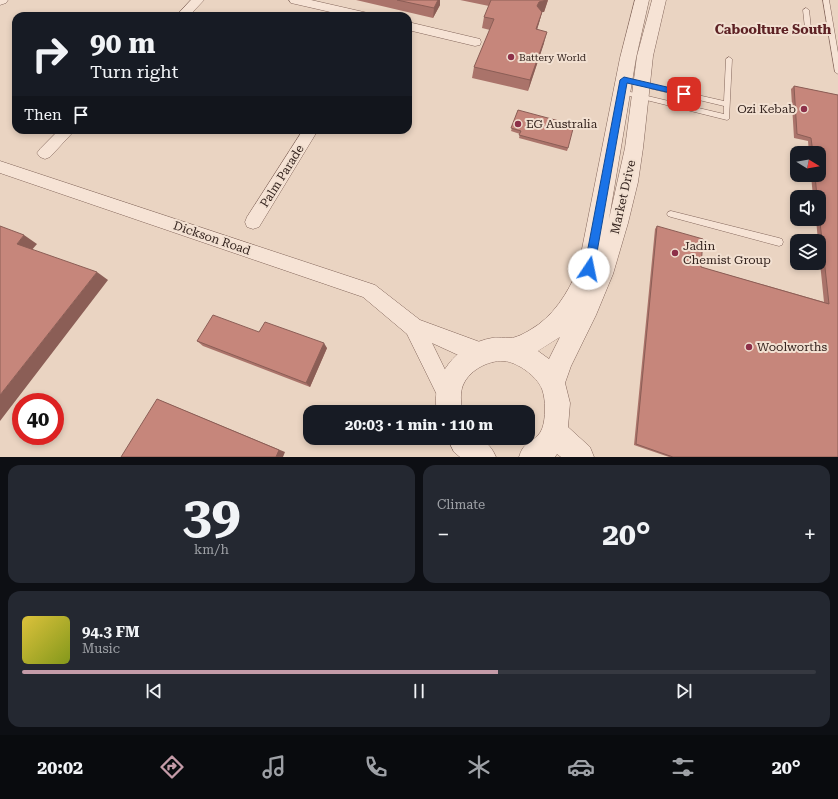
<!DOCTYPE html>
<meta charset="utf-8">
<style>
body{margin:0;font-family:"Roboto Serif",serif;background:#242831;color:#f1f3f6;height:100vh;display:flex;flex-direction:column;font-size:15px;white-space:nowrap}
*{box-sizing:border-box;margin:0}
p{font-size:13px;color:#9ea1a6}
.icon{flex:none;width:22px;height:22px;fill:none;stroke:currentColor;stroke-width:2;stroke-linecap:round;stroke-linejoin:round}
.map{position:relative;height:457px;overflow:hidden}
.sheet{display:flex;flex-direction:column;gap:8px;padding:8px;background:#0d0f14;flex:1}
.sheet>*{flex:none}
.hud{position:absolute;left:12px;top:12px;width:400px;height:122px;border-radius:12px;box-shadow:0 2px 6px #0003;background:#171b24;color:#f1f3f6;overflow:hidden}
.needle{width:26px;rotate:101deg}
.tools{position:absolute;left:790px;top:146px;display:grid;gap:8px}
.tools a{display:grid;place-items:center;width:36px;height:36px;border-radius:8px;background:#171b24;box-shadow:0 2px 6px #0003;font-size:20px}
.speed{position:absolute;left:12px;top:393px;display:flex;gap:8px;font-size:20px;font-weight:700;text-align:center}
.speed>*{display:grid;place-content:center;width:52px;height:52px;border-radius:50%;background:#171b24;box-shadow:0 2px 6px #0003;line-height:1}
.speed .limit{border:6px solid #d22;background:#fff;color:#111}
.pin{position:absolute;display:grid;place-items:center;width:34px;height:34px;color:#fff;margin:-17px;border-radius:8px;box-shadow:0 2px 6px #0006}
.me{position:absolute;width:44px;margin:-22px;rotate:11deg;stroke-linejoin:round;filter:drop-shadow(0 0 3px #0008)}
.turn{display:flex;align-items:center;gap:14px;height:84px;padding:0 12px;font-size:18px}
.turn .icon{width:52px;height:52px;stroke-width:2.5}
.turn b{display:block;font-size:28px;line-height:34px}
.then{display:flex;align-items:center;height:38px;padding:0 12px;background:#0003;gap:8px;font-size:15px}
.big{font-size:30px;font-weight:700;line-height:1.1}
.sheet .card{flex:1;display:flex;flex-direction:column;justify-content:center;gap:6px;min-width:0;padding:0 14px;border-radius:12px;background:#242831}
.sheet .dial{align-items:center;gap:0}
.dial b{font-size:52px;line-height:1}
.song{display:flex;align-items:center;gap:12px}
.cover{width:48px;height:48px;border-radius:6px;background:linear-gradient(135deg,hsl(50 70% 55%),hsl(70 70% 35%))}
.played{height:4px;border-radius:2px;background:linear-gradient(90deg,#c49ba8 60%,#363941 60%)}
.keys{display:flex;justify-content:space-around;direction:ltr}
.heat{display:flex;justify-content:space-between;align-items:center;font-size:22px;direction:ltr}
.sheet .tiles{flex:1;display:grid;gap:8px;grid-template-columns:1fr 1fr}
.card:last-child{grid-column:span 2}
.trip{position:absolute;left:303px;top:405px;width:232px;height:40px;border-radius:12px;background:#171b24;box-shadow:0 2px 6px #0003;font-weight:700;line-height:40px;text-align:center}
.tab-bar{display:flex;height:64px;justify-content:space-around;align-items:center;background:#090b0e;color:#9ea1a6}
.tab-bar .icon{width:28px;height:28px}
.tab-bar .on{color:#c49ba8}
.tab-bar b{font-size:18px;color:#f1f3f6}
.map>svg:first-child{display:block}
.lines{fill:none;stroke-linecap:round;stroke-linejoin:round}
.service-casing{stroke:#83665b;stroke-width:1}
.minor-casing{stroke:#83665b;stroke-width:1}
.tertiary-casing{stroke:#83665b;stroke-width:1}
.service{fill:#f6e3d5;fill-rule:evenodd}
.minor{fill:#f6e3d5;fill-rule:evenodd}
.tertiary{fill:#f6e3d5;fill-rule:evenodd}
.wall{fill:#aa736a}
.shaded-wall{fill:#8b5e56}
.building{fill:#c6867b;stroke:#8b5e56}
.route{fill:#1a73e8;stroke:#114b97}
.poi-dot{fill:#8d3049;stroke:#f2e0d1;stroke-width:1.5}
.labels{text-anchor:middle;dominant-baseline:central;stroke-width:4;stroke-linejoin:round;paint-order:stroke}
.far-poi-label{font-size:10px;fill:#34231e;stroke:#f2e0d1;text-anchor:start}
.poi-label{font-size:12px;fill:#34231e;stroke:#f2e0d1;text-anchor:start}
.street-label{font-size:12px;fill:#34231e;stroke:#f2e0d1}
.far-district-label{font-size:13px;font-weight:bold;fill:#5d2124;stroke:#f2e0d1}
</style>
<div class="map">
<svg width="838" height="457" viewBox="0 0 838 457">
<rect width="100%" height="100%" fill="#ead4c2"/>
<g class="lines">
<g class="service-casing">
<path id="service" d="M823 0H829L838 53V74L835 72Z
M806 8 809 10 811 28 808 30 805 28 803 10Z
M729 57 732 59 729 119 727 120 622 94 619 92 622 90 724 114V106L640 86 637 84 640 82 724 101 726 59Z
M671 211 779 238 782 239 783 242 782 245 779 246 671 217 668 216 667 214 668 212Z"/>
</g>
<g class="minor-casing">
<path id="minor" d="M0 0H8L6 3 0 5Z
M191 0H204L189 16H176Z
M289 0H311L368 13 370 16H348L291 3Z
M408 22 480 39 481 42 480 45 475 46 408 30Z
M59 130H75L50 157 45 159 40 157 37 153 40 149Z
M303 130H318L259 227 253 229 247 227 245 222 247 217Z
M0 161 375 285 420 320 488 345 491 352 488 359 481 362 456 354 432 343 458 396 455 403 448 406 441 403 407 334 363 297 0 173Z"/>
</g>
<g class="tertiary-casing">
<path id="tertiary" d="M635 0H649L636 58 609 219 625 148 637 56 652 0H666L653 56 643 148 638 182 628 223 613 274 596 315 571 366 565 383 570 403 568 427 590 447 594 457H561L557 454 555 457H519C520 454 521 451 523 448 528 441 538 439 542 429 546 418 546 400 542 389 537 376 517 362 504 361 488 360 467 371 462 388 460 396 461 404 463 412H437C430 376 457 344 492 338 499 337 504 338 510 338 516 338 525 333 530 330 553 317 568 293 578 269L620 58ZM560 337 549 359 538 351Z
M447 438C469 438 486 433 496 457H460L454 452Z"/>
</g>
<use href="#service" class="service"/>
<use href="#minor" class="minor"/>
<use href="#tertiary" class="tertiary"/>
</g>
<path class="wall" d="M356 0H440V5L433 18Z
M460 0H548L544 12H542L537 30 544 43 528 91 472 78 474 67 490 30 482 28 484 17 489 6Z
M794 86 838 95V457H669L634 445 655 229 657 226 701 267 824 302 819 253V241H818L816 219H819V197H813L811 175H819V153H809L808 141 794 138 791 89Z
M518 110 568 148 567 151 519 138 520 134 511 131Z
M259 332 327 348 310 387 203 346 197 341Z"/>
<path class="shaded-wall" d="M438 0H440V5L433 18 434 8Z
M548 0 544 12H542L539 23 533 41 537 6 539 2Z
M547 32 544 43 528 91 530 80Z
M24 235 37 244 30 252 17 244Z
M97 272 108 280 0 421V395Z
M324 343 327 348 310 387 306 383Z
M157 399 285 452 283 457H276Z"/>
<path class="building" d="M397 0H438L434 8Z
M491 0H547L539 2 537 6 542 12 536 29 547 32 530 80 474 67 494 19 484 17Z
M794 86 838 95V457H673L636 444 657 226 703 239 701 267 829 304 819 213V197H817L815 175H819V153H813L811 138 797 134Z
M518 110 574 125 568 148 519 135 521 131 511 128Z
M0 226 24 235 17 244 97 272 0 395Z
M213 315 259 332 265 322 324 343 306 383 197 341Z
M157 399 279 450 276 457H121Z"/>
<path class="route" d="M624 77 684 91 688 94 684 96 627 83 594 269 593 272 589 273 586 272 584 269 620 80Z"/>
<g class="poi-dot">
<circle cx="511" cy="57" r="4"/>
<circle cx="804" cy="109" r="4"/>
<circle cx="518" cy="124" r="4"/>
<circle cx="675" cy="253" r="4"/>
<circle cx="749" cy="347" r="4"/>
</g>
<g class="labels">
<g class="far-poi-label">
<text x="519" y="57">Battery World</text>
</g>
<g class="poi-label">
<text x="796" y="109" text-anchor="end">Ozi Kebab</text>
<text x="526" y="124">EG Australia</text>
<text x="683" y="246">Jadin<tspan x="683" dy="14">Chemist Group</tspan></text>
<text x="757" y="347">Woolworths</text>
</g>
<g class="street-label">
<text transform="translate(282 176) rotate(-58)">Palm Parade</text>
<text transform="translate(623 197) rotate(-77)">Market Drive</text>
<text transform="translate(212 238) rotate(19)">Dickson Road</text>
</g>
<g class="far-district-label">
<text x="773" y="29">Caboolture South</text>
</g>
</g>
</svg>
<div class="tools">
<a><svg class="needle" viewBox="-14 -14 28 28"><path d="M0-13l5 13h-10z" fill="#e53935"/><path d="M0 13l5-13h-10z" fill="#9ea1a6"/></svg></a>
<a><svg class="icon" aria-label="sound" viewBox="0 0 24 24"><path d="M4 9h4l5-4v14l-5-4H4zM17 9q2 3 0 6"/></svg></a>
<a><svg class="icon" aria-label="layers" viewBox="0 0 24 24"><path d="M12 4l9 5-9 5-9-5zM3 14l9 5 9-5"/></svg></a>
</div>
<div class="speed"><div class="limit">40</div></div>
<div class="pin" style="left:684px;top:94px;background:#d93025"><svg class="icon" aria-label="arrive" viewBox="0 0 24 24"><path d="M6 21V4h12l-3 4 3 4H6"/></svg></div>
<svg class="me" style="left:589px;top:269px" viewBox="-20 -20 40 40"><circle r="19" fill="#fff"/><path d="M0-13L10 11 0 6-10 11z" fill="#1a73e8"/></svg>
<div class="trip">20:03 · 1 min · 110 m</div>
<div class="hud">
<div class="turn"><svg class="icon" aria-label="right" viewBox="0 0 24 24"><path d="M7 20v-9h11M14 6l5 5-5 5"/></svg><div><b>90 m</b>Turn right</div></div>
<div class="then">Then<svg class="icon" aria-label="arrive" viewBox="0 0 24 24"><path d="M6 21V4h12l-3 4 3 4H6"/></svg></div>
</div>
</div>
<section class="sheet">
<div class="tiles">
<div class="card dial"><b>39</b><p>km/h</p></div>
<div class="card"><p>Climate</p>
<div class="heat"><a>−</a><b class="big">20°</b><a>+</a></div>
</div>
<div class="card">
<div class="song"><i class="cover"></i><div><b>94.3 FM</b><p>Music</p></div></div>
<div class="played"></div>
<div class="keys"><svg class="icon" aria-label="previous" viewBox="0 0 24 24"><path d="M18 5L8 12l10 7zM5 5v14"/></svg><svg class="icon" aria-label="pause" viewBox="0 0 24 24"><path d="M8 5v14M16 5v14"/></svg><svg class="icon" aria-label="next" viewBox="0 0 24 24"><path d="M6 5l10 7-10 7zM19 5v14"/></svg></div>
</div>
</div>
</section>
<nav class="tab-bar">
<b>20:02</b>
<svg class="icon on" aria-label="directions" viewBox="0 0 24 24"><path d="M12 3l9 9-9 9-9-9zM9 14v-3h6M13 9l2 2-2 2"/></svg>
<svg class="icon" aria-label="music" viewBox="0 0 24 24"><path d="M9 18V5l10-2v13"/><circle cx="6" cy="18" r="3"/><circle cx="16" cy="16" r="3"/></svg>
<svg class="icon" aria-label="phone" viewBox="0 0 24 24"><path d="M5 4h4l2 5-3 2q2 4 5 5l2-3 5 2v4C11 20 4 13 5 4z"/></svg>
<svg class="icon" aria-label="climate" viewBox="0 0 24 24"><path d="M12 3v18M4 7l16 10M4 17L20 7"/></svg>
<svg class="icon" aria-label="car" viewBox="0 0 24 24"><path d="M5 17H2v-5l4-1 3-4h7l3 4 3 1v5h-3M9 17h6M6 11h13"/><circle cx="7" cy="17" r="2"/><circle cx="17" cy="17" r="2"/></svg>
<svg class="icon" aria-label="filters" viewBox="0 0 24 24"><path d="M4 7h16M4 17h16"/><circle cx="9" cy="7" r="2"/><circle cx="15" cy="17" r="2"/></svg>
<b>20°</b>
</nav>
